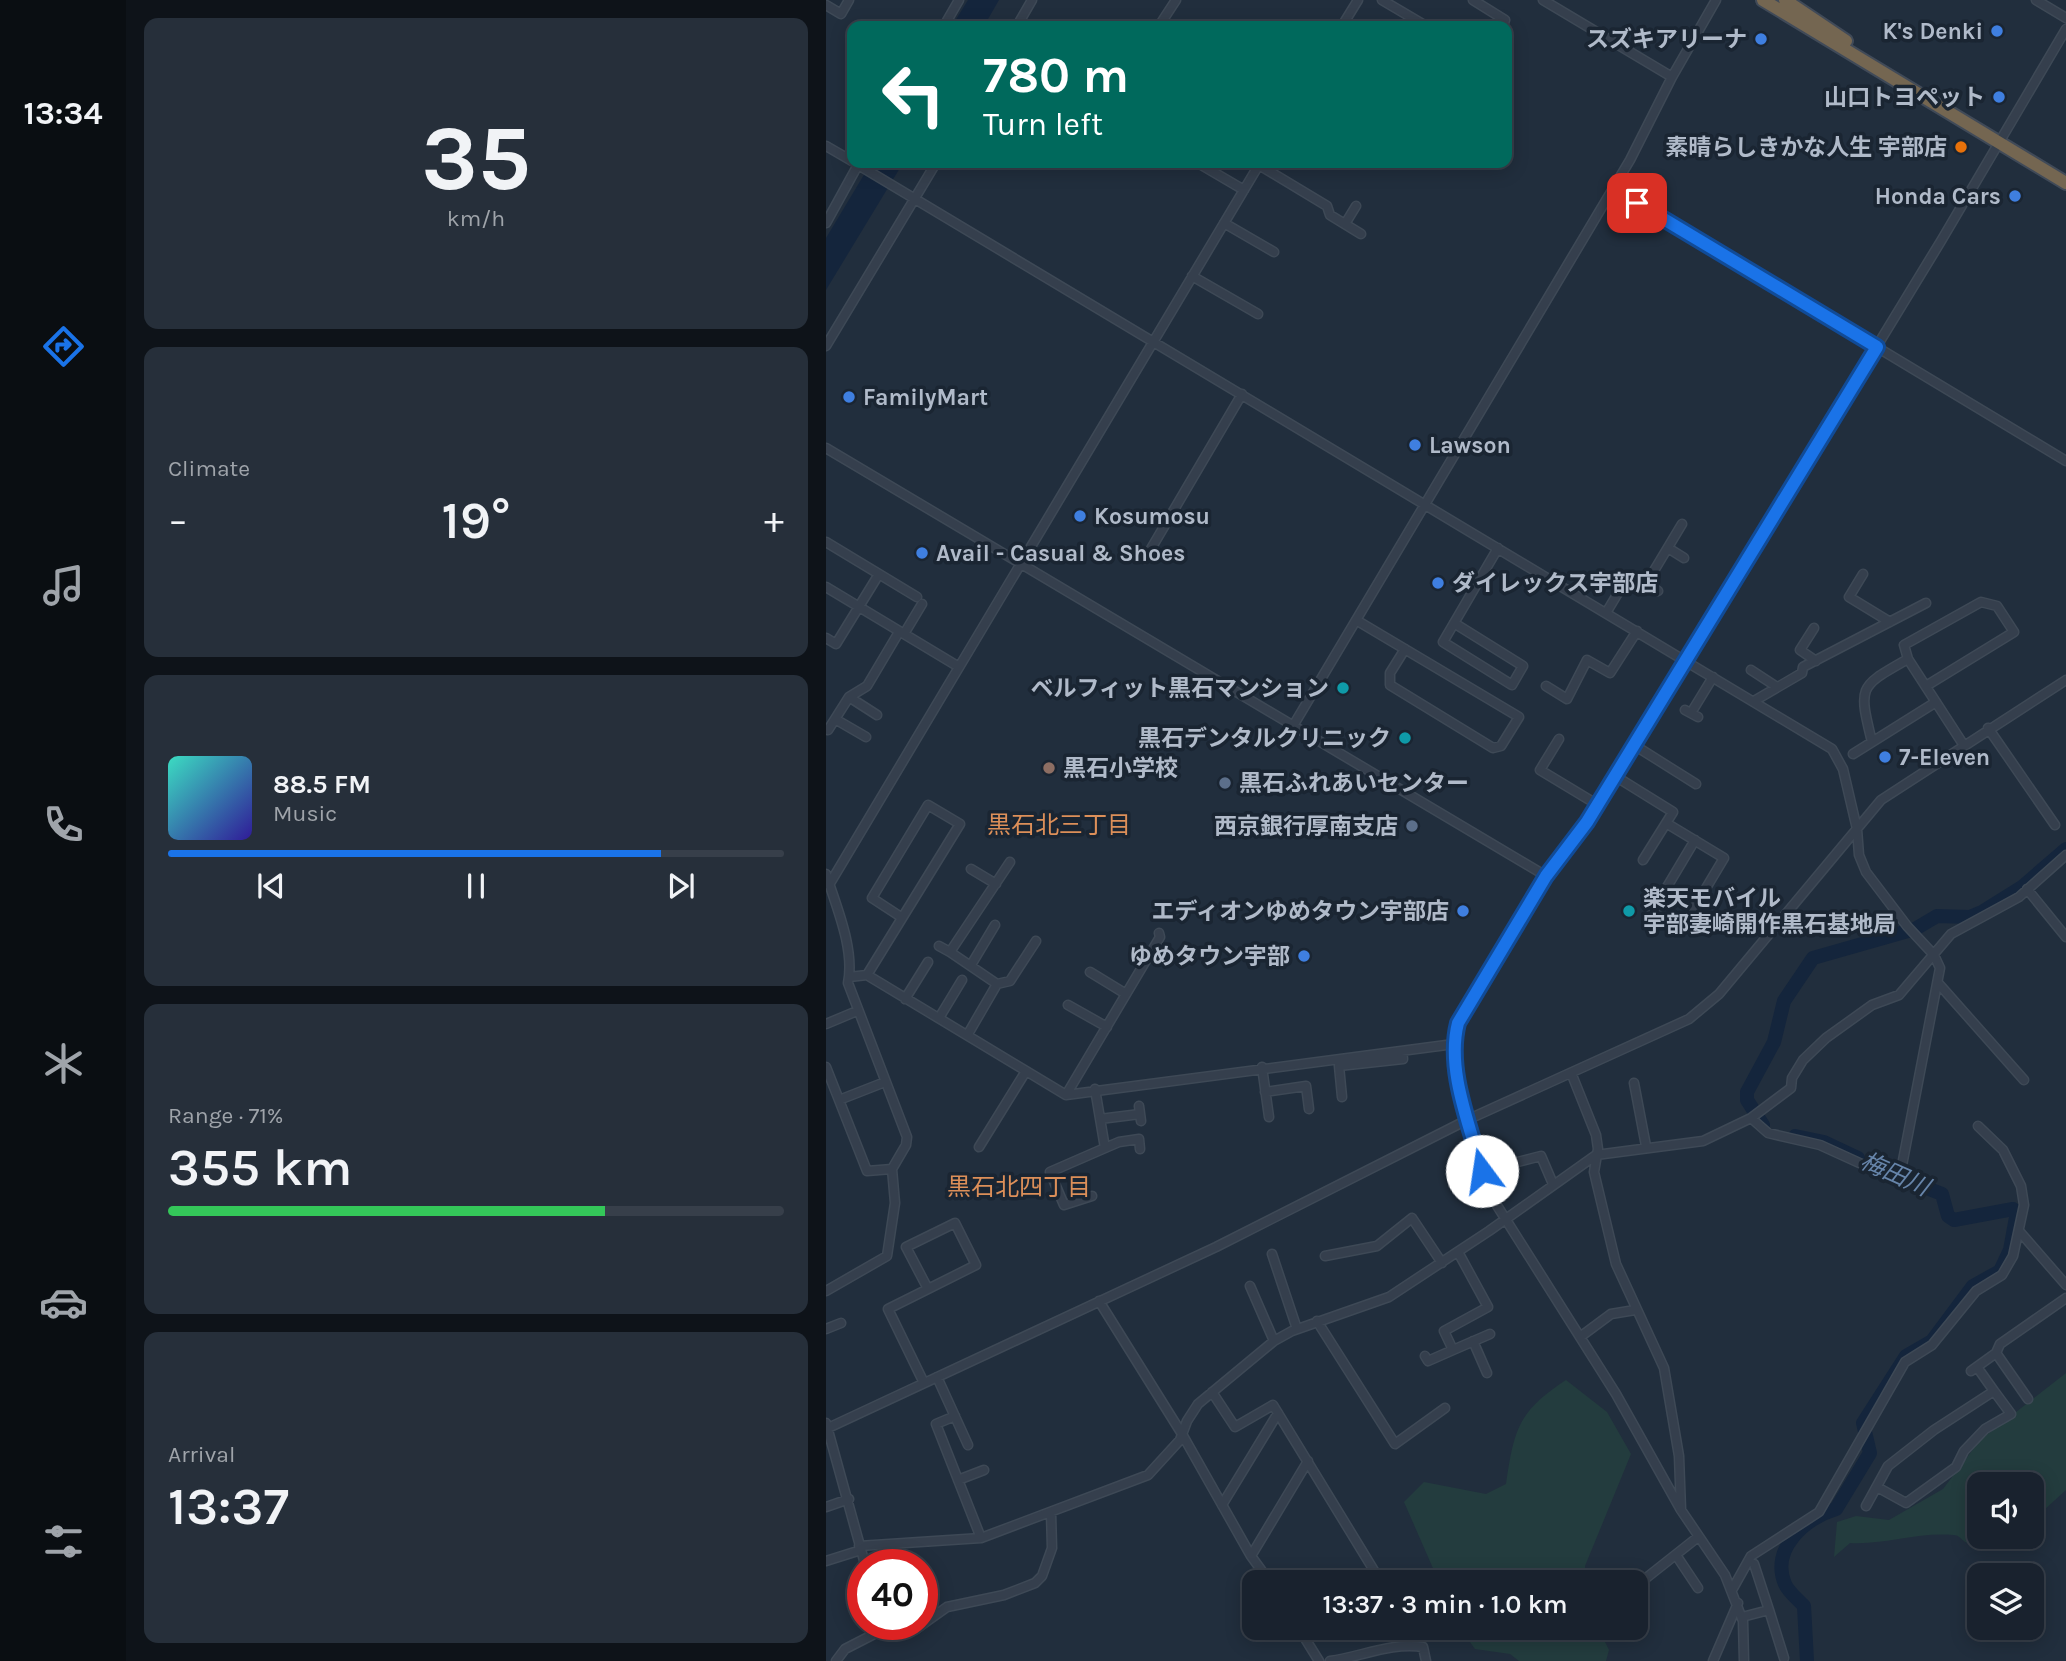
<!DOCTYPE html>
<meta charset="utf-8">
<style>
body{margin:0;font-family:Karla,"Noto Sans JP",sans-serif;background:#262f3a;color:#f1f3f6;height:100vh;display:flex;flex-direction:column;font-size:26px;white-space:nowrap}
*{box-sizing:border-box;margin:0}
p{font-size:23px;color:#9fa4aa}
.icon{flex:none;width:38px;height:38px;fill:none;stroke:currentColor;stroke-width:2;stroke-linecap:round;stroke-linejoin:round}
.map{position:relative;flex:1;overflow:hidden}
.sheet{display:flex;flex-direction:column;gap:18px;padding:18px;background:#0e1319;width:700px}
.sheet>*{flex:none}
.banner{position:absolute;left:21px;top:21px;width:665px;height:147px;border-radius:14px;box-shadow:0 4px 18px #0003,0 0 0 2px #373f4a;background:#00695c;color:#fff;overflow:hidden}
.tools{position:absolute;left:1141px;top:1472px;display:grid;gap:14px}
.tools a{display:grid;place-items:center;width:77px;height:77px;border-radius:14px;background:#19222e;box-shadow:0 4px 18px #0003,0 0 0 2px #373f4a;font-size:35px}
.speed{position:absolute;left:21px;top:1549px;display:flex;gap:14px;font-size:35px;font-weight:700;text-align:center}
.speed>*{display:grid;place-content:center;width:91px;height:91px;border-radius:50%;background:#19222e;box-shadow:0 4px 18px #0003,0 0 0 2px #373f4a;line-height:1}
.speed .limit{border:10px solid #d22;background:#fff;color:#111}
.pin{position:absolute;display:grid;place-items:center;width:60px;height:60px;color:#fff;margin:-30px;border-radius:14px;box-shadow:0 4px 10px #0006}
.me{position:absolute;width:77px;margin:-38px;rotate:346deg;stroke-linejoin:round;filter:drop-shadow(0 0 5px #0008)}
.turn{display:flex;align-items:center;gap:24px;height:147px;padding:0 21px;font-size:32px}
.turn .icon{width:91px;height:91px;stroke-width:2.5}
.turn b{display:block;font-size:49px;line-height:60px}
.big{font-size:52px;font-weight:600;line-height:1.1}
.sheet .tile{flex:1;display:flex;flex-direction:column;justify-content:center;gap:10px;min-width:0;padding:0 24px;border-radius:14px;background:#262f3a}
.sheet .dial{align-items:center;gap:0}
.dial b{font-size:91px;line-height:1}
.song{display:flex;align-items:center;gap:21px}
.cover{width:84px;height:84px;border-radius:10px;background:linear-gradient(135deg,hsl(170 70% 55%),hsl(250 70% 35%))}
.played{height:7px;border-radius:4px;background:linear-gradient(90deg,#1a73e8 80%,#373f4a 80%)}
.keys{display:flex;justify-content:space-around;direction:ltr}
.heat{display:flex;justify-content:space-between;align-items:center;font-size:38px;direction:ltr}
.charge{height:10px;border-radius:5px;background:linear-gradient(90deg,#34c759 71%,#373f4a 0)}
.trip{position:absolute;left:416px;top:1570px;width:406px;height:70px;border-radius:14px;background:#19222e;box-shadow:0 4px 18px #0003,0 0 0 2px #373f4a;font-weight:600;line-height:70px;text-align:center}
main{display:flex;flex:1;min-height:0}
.tabs{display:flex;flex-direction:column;width:126px;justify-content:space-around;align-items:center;background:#0a0e12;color:#9fa4aa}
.tabs .icon{width:49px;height:49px}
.tabs .current{color:#1a73e8}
.tabs b{font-size:32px;color:#f1f3f6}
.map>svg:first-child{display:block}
.green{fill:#233c3e}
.water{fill:#14253c}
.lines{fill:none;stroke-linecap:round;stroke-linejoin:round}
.river{stroke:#14253c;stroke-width:14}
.minor-casing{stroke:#3e4956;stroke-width:11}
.highway-casing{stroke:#404a58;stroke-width:16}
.minor{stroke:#353f4d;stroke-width:8}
.highway{stroke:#746651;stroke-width:12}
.route-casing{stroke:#114b97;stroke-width:18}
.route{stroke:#1a73e8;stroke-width:12}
.shop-dot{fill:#3f7fe0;stroke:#1a2532;stroke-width:2.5}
.food-dot{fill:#e8710a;stroke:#1a2532;stroke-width:2.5}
.culture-dot{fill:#0f9aa8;stroke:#1a2532;stroke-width:2.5}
.education-dot{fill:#8d6e63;stroke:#1a2532;stroke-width:2.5}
.service-dot{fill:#5c6f8a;stroke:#1a2532;stroke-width:2.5}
.labels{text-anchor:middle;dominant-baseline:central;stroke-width:7;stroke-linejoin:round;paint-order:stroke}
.poi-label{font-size:23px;font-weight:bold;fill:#b0bac9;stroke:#1a2532;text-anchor:end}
.neighbourhood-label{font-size:24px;fill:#dc8f59;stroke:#1a2532}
.water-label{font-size:24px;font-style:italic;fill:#6785aa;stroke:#1a2532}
</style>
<main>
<nav class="tabs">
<b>13:34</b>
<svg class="icon current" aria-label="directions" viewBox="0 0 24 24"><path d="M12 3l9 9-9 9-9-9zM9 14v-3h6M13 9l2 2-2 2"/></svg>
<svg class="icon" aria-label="music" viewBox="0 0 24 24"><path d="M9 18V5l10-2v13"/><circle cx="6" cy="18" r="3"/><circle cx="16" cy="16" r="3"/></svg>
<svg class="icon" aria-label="phone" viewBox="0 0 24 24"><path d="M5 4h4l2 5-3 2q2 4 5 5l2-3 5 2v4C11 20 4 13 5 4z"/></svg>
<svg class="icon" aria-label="climate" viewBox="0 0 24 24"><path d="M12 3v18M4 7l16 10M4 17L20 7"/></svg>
<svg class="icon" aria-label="car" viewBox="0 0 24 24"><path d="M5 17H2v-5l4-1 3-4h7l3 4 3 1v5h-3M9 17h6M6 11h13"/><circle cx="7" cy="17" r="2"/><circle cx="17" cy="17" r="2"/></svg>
<svg class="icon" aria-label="filters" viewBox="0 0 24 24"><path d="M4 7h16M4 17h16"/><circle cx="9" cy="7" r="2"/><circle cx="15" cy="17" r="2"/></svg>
</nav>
<section class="sheet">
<div class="tile dial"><b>35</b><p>km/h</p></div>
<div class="tile"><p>Climate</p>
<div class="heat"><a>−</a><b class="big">19°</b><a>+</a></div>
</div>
<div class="tile">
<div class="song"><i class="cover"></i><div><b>88.5 FM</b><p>Music</p></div></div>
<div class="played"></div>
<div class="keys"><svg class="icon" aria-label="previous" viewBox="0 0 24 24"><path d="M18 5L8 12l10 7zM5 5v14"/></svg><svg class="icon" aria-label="pause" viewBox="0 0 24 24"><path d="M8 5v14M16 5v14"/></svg><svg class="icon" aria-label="next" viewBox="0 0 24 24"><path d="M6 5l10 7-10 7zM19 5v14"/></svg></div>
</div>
<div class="tile"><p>Range · 71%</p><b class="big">355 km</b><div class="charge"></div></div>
<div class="tile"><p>Arrival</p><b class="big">13:37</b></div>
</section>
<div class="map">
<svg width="1240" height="1661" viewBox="0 0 1240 1661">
<rect width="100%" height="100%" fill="#212e3d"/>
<path class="green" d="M1240 1373V1490L1206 1521V1484H1153V1536L1188 1537C1177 1546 1155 1549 1141 1543 1135 1540 1134 1535 1127 1535 1092 1532 1059 1545 1024 1543L1008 1557 1011 1522 1030 1516 1063 1520 1117 1489 1154 1440Z
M740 1380 781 1412 805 1454 759 1566V1582H613L578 1502 598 1482 660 1494 680 1484C688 1430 692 1411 740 1380Z
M634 1628H772L783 1650 780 1661H693L684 1654 649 1649Z"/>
<path class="water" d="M142 0H173L158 26H126Z
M45 163H77L0 290V238Z"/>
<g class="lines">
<path class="river" d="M937 1125 921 1100V1092L948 1042 958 1001 987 958 1089 929 1111 916 1144 917 1156 912 1196 887 1240 849
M969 1136 998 1142 1032 1158
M981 1661 978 1606C972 1599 963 1593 959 1584 944 1549 979 1518 1010 1509L1044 1453 1037 1423 1080 1356 1106 1341 1147 1286 1174 1271 1184 1250 1191 1212 1187 1209 1128 1220 1122 1216 1116 1194 1060 1172"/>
<g class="minor-casing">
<path id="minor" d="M556 0 600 26
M647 0 679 20 677 26
M717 0 846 77
M1210 0 1240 18
M0 5 15 14 23 0
M118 26 133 0
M191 26 206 0
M333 26 350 0
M516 26 532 0
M0 146 26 161
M29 163 1006 749 1017 769 1031 829 1033 855 1040 872 1081 926 1108 955 1114 968 1073 1181 994 1145 942 1133 925 1118
M372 163 418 190
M433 165 501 206 504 215 535 234
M788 189 1240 461
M0 223 33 163
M398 223 448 252
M519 224 530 206
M366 276 432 314
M0 346 110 163
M0 448 720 876
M0 542 91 597
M842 548 858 558
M319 559 416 394
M1037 574 1023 597 1064 622
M820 584 856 524
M0 587 133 667
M780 613 801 578 807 576 832 591
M530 620 693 717 675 746 667 748 564 685V673L579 649
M628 623 697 666 686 685 617 642 672 548
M988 628 974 650 990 661
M78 634 96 604
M0 638 10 644 53 574
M925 670 951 687
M720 686 741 699 761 660 784 673 811 631
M1100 686 1188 632 1171 606 1155 602 1078 645 1082 659 1137 744
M23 697 51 715
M928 701 976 673 977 667 1100 603
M859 710 872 717
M865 713 887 677
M9 719 40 737
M467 726 804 160 846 77 890 0
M1162 728 1229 825
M2 730 23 697 41 686 73 632
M733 739 714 770 772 805
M1046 742C1032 685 1033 687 1082 659
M808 745 870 784
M1027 754 1110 702
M789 776 847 812 817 860
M840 823 898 858 855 930 826 912 869 840
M145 869 170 884
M0 874C10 906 29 949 22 983L81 1137 80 1145 66 1169 69 1203 61 1256 0 1291
M3 885 434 163
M1201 889 1240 937
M113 946 124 952
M145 965 169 925
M264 972 300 994
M41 975 134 824 102 805 46 898 75 917
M23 977 41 975 240 1095 628 1044
M1112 983 1198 1080
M171 984 184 981 210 941
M79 999 102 962
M242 1005 281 1027
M113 1018 136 980
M0 1024 31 1011
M142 1034 171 984 124 952 184 862
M0 1067 41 1171 66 1169
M436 1067 443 1117
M746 1075 770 1135 772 1149 768 1172 790 1264 838 1368 853 1456 855 1510
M808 1083 820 1146
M439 1092 480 1086 483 1109
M240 1095 334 937 333 933
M516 1097 513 1066 577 1059 576 1051
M13 1100 59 1082
M313 1106 315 1121
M274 1119 314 1114
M153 1147 200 1071
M279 1148 293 1142 313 1139 314 1149
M656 1171 715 1156 727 1184
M266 1196 238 1205 224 1172 279 1148 269 1089
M1194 1232 1240 1285
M632 1252 662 1307 618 1331 627 1350 664 1334
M446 1254 471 1329
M499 1256 551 1246 586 1218 616 1263
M424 1286 448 1341
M273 1301 356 1434 425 1556 444 1582
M491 1321 569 1444 619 1408
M0 1329 15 1323
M754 1337 785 1314 809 1310
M647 1341 661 1373
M1170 1353 1202 1399
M599 1356 602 1361 627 1350
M1145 1371 1170 1353 1174 1344 1240 1298
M111 1377 142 1445
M98 1383 62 1309 150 1265 129 1223 80 1247 102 1289
M386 1392 409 1427 447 1405 555 1582
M129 1416 110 1424 155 1538
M0 1423 39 1564
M0 1429 390 1247 643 1119 863 1019 893 994 1055 800 1240 680
M132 1480 158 1470
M1051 1487 1080 1503 1130 1467 1138 1451 1159 1429 1185 1414 1168 1391
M396 1505 452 1413
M1040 1506 1062 1466 1108 1430 1168 1391 1151 1367
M0 1507 23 1499
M33 1546 155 1538 322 1475 354 1440 361 1421 372 1404 448 1341 466 1331 563 1297 663 1231 770 1155 877 1141 925 1118 965 1088 966 1078 977 1060 1000 1038 1046 1005 1073 995 1125 934 1193 897 1240 855
M850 1555 872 1588
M425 1556 482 1461
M0 1561 35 1550
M790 1581 793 1582
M810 1586 872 1537
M906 1590 925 1556 993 1512 1079 1362 1106 1345 1150 1291 1176 1275 1187 1256 1198 1205 1195 1186 1177 1150 1152 1126
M943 1610 958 1658
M916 1617 943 1610 928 1564
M471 1628 482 1633 490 1628
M475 1632 493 1661
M10 1661 19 1649 56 1630 90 1629 121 1607 178 1595 209 1583 216 1576 226 1548 225 1512
M504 1661C535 1657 565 1642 597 1647L600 1661
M887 1661 912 1603
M918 1661 917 1621 899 1575 855 1510 790 1394 665 1196 630 1070 628 1044 636 1015 720 876 761 822 789 776 1115 241 1240 29"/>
</g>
<g class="highway-casing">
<path id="highway" d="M937 0 1240 183
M959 0 1020 41"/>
</g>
<use href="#minor" class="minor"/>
<use href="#highway" class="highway"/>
</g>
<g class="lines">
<g class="route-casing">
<path id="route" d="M656 1171C644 1125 620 1070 632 1023L720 876 761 822 1051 347 811 203"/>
</g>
<use href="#route" class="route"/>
</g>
<g class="shop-dot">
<circle cx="1171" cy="31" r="7"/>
<circle cx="935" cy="39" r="7"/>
<circle cx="1173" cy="97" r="7"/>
<circle cx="1189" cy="196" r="7"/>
<circle cx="23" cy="397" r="7"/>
<circle cx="589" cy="445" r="7"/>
<circle cx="254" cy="516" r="7"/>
<circle cx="96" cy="553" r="7"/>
<circle cx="612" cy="583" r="7"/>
<circle cx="1059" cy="757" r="7"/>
<circle cx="637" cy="911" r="7"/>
<circle cx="478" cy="956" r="7"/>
</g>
<circle class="food-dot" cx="1135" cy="147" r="7"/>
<g class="culture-dot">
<circle cx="517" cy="688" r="7"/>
<circle cx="579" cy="738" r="7"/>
<circle cx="803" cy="911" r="7"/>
</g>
<circle class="education-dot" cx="223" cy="768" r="7"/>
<g class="service-dot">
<circle cx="399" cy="783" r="7"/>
<circle cx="586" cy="826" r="7"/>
</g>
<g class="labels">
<g class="poi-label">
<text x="1157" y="31">K's Denki</text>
<text x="921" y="39">スズキアリーナ</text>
<text x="1159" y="97">山口トヨペット</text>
<text x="1121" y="147">素晴らしきかな人生 宇部店</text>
<text x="1175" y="196">Honda Cars</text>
<text x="37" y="397" text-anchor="start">FamilyMart</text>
<text x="603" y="445" text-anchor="start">Lawson</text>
<text x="268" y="516" text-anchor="start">Kosumosu</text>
<text x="110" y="553" text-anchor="start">Avail - Casual &amp; Shoes</text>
<text x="626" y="583" text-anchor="start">ダイレックス宇部店</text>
<text x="503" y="688">ベルフィット黒石マンション</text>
<text x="565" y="738">黒石デンタルクリニック</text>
<text x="1073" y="757" text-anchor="start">7-Eleven</text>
<text x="237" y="768" text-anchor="start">黒石小学校</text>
<text x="413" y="783" text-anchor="start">黒石ふれあいセンター</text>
<text x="572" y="826">西京銀行厚南支店</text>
<text x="817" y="898" text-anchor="start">楽天モバイル<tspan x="817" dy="26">宇部妻崎開作黒石基地局</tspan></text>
<text x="623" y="911">エディオンゆめタウン宇部店</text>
<text x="464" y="956">ゆめタウン宇部</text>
</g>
<g class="neighbourhood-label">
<text x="233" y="825">黒石北三丁目</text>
<text x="193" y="1187">黒石北四丁目</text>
</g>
<g class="water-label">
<text transform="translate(1069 1174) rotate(24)">梅田川</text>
</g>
</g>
</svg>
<div class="tools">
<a><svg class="icon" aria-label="sound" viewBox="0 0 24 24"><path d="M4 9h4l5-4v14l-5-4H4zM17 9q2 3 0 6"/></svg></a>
<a><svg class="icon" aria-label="layers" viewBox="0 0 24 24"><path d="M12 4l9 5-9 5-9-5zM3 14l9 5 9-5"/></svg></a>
</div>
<div class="speed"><div class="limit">40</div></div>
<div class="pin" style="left:811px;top:203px;background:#d93025"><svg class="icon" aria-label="arrive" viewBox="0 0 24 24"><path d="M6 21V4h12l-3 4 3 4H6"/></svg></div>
<svg class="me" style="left:656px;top:1171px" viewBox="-20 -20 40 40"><circle r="19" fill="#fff"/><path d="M0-13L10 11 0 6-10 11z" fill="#1a73e8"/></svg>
<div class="trip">13:37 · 3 min · 1.0 km</div>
<div class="banner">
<div class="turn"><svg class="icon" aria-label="left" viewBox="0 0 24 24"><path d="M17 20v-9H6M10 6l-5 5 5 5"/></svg><div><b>780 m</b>Turn left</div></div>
</div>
</div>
</main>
